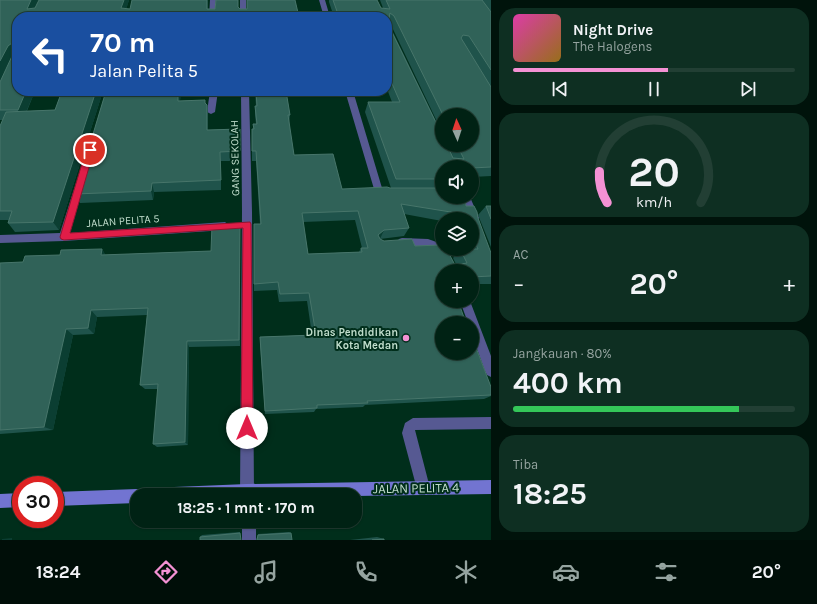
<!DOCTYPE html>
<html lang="id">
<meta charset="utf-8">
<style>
body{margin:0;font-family:Karla,sans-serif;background:#0e2f22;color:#f1f3f6;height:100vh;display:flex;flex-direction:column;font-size:15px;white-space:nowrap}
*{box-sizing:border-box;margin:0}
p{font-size:13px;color:#95a4a0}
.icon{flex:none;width:22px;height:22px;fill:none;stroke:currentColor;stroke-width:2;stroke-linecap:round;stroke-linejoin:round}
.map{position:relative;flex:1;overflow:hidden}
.panel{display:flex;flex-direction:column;gap:8px;padding:8px;background:#00130b;width:326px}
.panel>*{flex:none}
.hud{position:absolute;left:12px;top:12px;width:380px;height:84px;border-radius:16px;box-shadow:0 1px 3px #0004,0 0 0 1px #223f34;background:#1a4fa0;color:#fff;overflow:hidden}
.needle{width:26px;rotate:357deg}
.fabs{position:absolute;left:435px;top:108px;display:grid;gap:8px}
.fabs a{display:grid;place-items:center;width:44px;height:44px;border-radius:50%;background:#002214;box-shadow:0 1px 3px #0004,0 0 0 1px #223f34;font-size:20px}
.speed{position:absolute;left:12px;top:476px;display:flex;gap:8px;font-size:20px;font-weight:700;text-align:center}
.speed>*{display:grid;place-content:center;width:52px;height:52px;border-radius:50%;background:#002214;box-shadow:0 1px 3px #0004,0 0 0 1px #223f34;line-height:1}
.speed .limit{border:6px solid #d22;background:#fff;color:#111}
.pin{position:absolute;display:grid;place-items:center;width:34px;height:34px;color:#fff;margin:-17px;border:2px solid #fff;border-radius:50%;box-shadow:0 1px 4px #0007}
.me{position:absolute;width:44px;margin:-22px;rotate:0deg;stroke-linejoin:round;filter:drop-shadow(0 0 3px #0008)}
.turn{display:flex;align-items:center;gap:14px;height:84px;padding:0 12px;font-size:18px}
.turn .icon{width:52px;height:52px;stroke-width:2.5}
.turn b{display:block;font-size:28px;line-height:34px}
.big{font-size:30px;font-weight:700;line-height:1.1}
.panel .card{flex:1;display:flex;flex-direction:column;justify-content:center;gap:6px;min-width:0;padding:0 14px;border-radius:16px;background:#0e2f22}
.panel .dial{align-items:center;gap:0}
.dial svg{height:104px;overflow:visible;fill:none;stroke:#223f34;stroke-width:7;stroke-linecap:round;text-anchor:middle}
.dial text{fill:#f1f3f6;stroke:none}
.song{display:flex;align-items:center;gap:12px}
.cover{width:48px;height:48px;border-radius:6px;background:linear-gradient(135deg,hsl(320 70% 55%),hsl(40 70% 35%))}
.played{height:4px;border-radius:2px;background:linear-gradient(90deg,#f491d4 55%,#223f34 55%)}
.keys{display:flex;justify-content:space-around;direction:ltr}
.heat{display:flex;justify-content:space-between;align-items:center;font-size:22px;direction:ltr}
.charge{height:6px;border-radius:3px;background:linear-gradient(90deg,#34c759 80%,#223f34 0)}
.trip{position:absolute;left:130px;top:488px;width:232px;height:40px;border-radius:16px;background:#002214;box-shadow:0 1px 3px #0004,0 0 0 1px #223f34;font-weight:700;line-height:40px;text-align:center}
.menu{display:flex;height:64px;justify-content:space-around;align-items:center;background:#000e08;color:#95a4a0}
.menu .icon{width:28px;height:28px}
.menu .current{color:#f491d4}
.menu b{font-size:18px;color:#f1f3f6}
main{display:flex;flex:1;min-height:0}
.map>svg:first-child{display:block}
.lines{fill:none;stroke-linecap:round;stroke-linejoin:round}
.lane{fill:#565992;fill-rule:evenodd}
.street{fill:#565992;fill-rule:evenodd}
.secondary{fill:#7274d1;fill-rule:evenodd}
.wall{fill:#1f534b;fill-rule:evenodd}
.shaded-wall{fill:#0b3e32}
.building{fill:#306258;stroke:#47756a;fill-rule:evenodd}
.route{fill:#e11d48;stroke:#92132f}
.poi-dot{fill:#f491d4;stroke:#002e1b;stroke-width:1.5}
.labels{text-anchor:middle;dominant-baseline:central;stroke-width:4;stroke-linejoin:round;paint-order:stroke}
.street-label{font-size:11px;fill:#bfdccb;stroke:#002e1b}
.poi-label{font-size:11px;font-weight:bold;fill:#bfdccb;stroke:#002e1b;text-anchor:end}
.near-street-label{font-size:13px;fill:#bfdccb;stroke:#002e1b}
</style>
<main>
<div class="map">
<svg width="491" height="540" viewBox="0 0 491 540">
<rect width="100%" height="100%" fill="#002e1b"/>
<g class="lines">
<path class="lane" d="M402 238 428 239 442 244V249H447L445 252 442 253 428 247 402 246 399 245 397 242 399 239Z
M460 301H470L491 356V377L487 375 485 371 472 335V323H468Z
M491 417V429L415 430 430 488 428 493 423 495 418 493 402 433 405 423 413 418Z"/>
<path class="street" d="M210 0H216L215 17H209Z
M240 0H246V17H240Z
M319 0H325L330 17H324Z
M210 91H218L215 112 211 114 207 112Z
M241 91H249L252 212 254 495H240L242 212Z
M345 91H353L382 188 391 191 392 193 391 195 378 194 374 189Z
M80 180 84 183 70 233 225 222 230 226 225 230 64 241 0 243V235L60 233 76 183Z
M462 197H470L479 218 477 221 474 222 469 218Z
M242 521H256V540H242Z"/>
<path class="secondary" d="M491 480V494L355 496 137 495V503L55 506V492L137 489 142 491 143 495 145 490 150 488 247 484Z
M21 493V507L0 508V494Z"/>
</g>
<path class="wall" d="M0 0H38L35 8 39 0H129L126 9H130L132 0H208V9H215L216 0H238V8L240 9H247V0H295L299 17H17V91H35L27 111 55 110 62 91H103L59 230 15 232 8 223 9 220H0V126L3 120H0V82L13 55 0 82Z
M329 0H377L381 8H383L380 0H491V176L472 177V167H442V197L466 206 478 218 491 253V284H472V271H442L491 387V396L484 399 365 405 363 407 316 409 314 412 265 414 260 344V337L312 335 307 301 279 302 277 290 254 291V224H260L256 161H252V129H253V124H256L255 115V106H256L255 91H286L290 115 289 124 294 155 342 189 391 188 365 112 368 102H392L387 89V17H334L329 2ZM389 24 391 25 442 132V115H472V145H448L454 158ZM404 214 442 221V219H472V249H460L453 258 456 264 455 265 442 250 384 241 380 239 404 236 409 228ZM355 220 362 248H361L359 252 308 254 303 222Z
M106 91H181L180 101 205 100V103L207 105 208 114V130L240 129V161H221V190L154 192 153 200 80 203 75 194Z
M486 206H491V247L478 215Z
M240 233V346L189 347 188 445 157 447 153 444 158 389H145L140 385 147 315 97 317 94 334 73 335 53 430 0 434V263L23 262 60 255 102 249 105 255 211 251Z
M240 532 241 540 200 537 202 535Z
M289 532 291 533 292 540H256L258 534Z
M377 537 384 539V540H350Z"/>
<path class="shaded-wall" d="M31 0H38L32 17 27 9Z
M124 0H129L124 17 121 8Z
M207 0H208V17L207 9Z
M12 43 17 52 0 82V61L8 46Z
M26 91H35L23 119 18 110Z
M96 91H103L59 230 53 222Z
M178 91H181L179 111 178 101Z
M207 105 208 114V139L207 130Z
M220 152 221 161V190V180Z
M152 183 154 192 153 200 151 191Z
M384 230 380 239 378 235Z
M102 249 107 257 101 255Z
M91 310 97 317 94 334 88 328Z
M66 329 73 335 53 430 44 427Z
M187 341 189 347 188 445 185 442Z
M12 538V540H2V539Z"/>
<path class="building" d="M0 0H31L27 9 35 8 39 0H124L121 8 130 9 132 0H207V9H215L216 0H238V7L240 9H247V0H295L299 17H17V91H26L18 110H0V82L13 54 12 43 8 46 0 61Z
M333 0H377L381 8 390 9 386 0H482L491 12V70L469 36 463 35 461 38 491 87V167L472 168V167H442V179H396L368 102H400L387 72V17H339ZM390 13 394 16 443 115H472V145H457L464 159 453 158 447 145H442V135L388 24Z
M62 91H96L53 222 8 223 12 211H0V126L6 112 55 110Z
M106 91H178V101L205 100V103L207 105V130L240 129V151L220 152 221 180 152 183 151 191 75 194Z
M256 91H286L290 115H288L294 155 333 154 342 189 387 187 390 188H442V197H465L466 206H474L477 212 478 218 491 253V276L472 277V271H442V301H458L466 323H442V353H472V337L491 387V395L367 401 368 403 317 405V408L265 411 260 337 316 335 309 293 280 294 278 282 254 284V224H261L256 151H252V129H254L253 124H257L255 106H257ZM401 204 463 214 465 219H472V236L478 249H460L467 263 455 265 447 250H442L440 245 415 246 412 239 384 241 380 239 378 235 384 230 409 228ZM358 211 368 248H361L362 252 308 254 302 213Z
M486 206H491V219Z
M240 224 239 340 187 341 185 442 153 444 158 384 140 385 148 308 91 310 88 328 66 329 44 427 0 430V263L23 262 25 256 60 255 61 250 102 249 101 255 211 251 212 225Z
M240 533 241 540H200V537Z
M291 533 292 540H257L258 535Z
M384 539V540H372Z"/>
<path class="route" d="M90 147 94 150 70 233 250 222 251 224 253 428 251 432 247 434 243 432 241 428 243 228 64 240 61 239 60 237 86 150Z"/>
<circle class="poi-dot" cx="406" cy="338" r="4"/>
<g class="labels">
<g class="street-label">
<text transform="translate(235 158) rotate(-91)">GANG SEKOLAH</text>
<text transform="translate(123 221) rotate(-4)">JALAN PELITA 5</text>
</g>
<g class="poi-label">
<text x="398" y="332">Dinas Pendidikan<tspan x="398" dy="13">Kota Medan</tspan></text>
</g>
<g class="near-street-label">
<text transform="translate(416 488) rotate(-1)">JALAN PELITA 4</text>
</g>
</g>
</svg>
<div class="fabs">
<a><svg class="needle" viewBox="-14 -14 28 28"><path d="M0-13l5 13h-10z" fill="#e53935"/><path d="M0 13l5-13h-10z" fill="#95a4a0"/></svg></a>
<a><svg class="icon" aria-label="sound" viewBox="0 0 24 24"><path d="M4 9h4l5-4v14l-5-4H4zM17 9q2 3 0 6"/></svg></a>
<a><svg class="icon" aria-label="layers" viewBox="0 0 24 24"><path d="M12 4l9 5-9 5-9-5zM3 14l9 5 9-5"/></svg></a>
<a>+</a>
<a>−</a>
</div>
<div class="speed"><div class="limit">30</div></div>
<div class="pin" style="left:90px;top:150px;background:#d93025"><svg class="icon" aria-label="arrive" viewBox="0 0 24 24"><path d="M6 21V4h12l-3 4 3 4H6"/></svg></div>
<svg class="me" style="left:247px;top:428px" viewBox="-20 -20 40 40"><circle r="19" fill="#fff"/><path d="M0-13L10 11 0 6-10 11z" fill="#e11d48"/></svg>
<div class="trip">18:25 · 1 mnt · 170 m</div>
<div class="hud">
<div class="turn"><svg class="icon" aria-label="left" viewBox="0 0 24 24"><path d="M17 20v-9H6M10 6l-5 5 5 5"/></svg><div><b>70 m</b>Jalan Pelita 5</div></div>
</div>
</div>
<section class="panel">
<div class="card">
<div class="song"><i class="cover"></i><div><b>Night Drive</b><p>The Halogens</p></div></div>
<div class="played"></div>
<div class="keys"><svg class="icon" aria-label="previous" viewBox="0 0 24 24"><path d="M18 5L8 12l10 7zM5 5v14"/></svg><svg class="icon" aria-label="pause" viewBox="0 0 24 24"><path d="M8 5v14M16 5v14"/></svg><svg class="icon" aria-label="next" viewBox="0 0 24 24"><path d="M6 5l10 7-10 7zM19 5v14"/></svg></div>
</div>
<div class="card dial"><svg viewBox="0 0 100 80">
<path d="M14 69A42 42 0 1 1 86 69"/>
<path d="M14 69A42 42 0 0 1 8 45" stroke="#f491d4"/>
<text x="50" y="56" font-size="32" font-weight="700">20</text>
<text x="50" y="72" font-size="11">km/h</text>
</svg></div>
<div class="card"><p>AC</p>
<div class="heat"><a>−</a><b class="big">20°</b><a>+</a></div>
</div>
<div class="card"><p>Jangkauan · 80%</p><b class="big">400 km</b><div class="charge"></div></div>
<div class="card"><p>Tiba</p><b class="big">18:25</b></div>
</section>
</main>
<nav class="menu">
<b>18:24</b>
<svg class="icon current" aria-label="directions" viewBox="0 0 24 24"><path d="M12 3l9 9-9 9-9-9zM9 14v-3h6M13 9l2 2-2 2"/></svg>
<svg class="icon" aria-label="music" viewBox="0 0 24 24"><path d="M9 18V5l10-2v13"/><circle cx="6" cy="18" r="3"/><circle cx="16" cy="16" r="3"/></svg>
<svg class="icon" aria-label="phone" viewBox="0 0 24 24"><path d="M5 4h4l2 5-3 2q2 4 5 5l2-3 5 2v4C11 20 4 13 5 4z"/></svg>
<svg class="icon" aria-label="climate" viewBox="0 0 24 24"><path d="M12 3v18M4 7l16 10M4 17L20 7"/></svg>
<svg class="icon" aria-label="car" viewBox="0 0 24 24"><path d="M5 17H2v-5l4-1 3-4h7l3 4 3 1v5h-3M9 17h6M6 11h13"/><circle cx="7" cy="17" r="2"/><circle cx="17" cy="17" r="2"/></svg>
<svg class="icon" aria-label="filters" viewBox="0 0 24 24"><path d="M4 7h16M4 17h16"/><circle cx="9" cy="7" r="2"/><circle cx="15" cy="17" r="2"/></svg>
<b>20°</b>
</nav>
